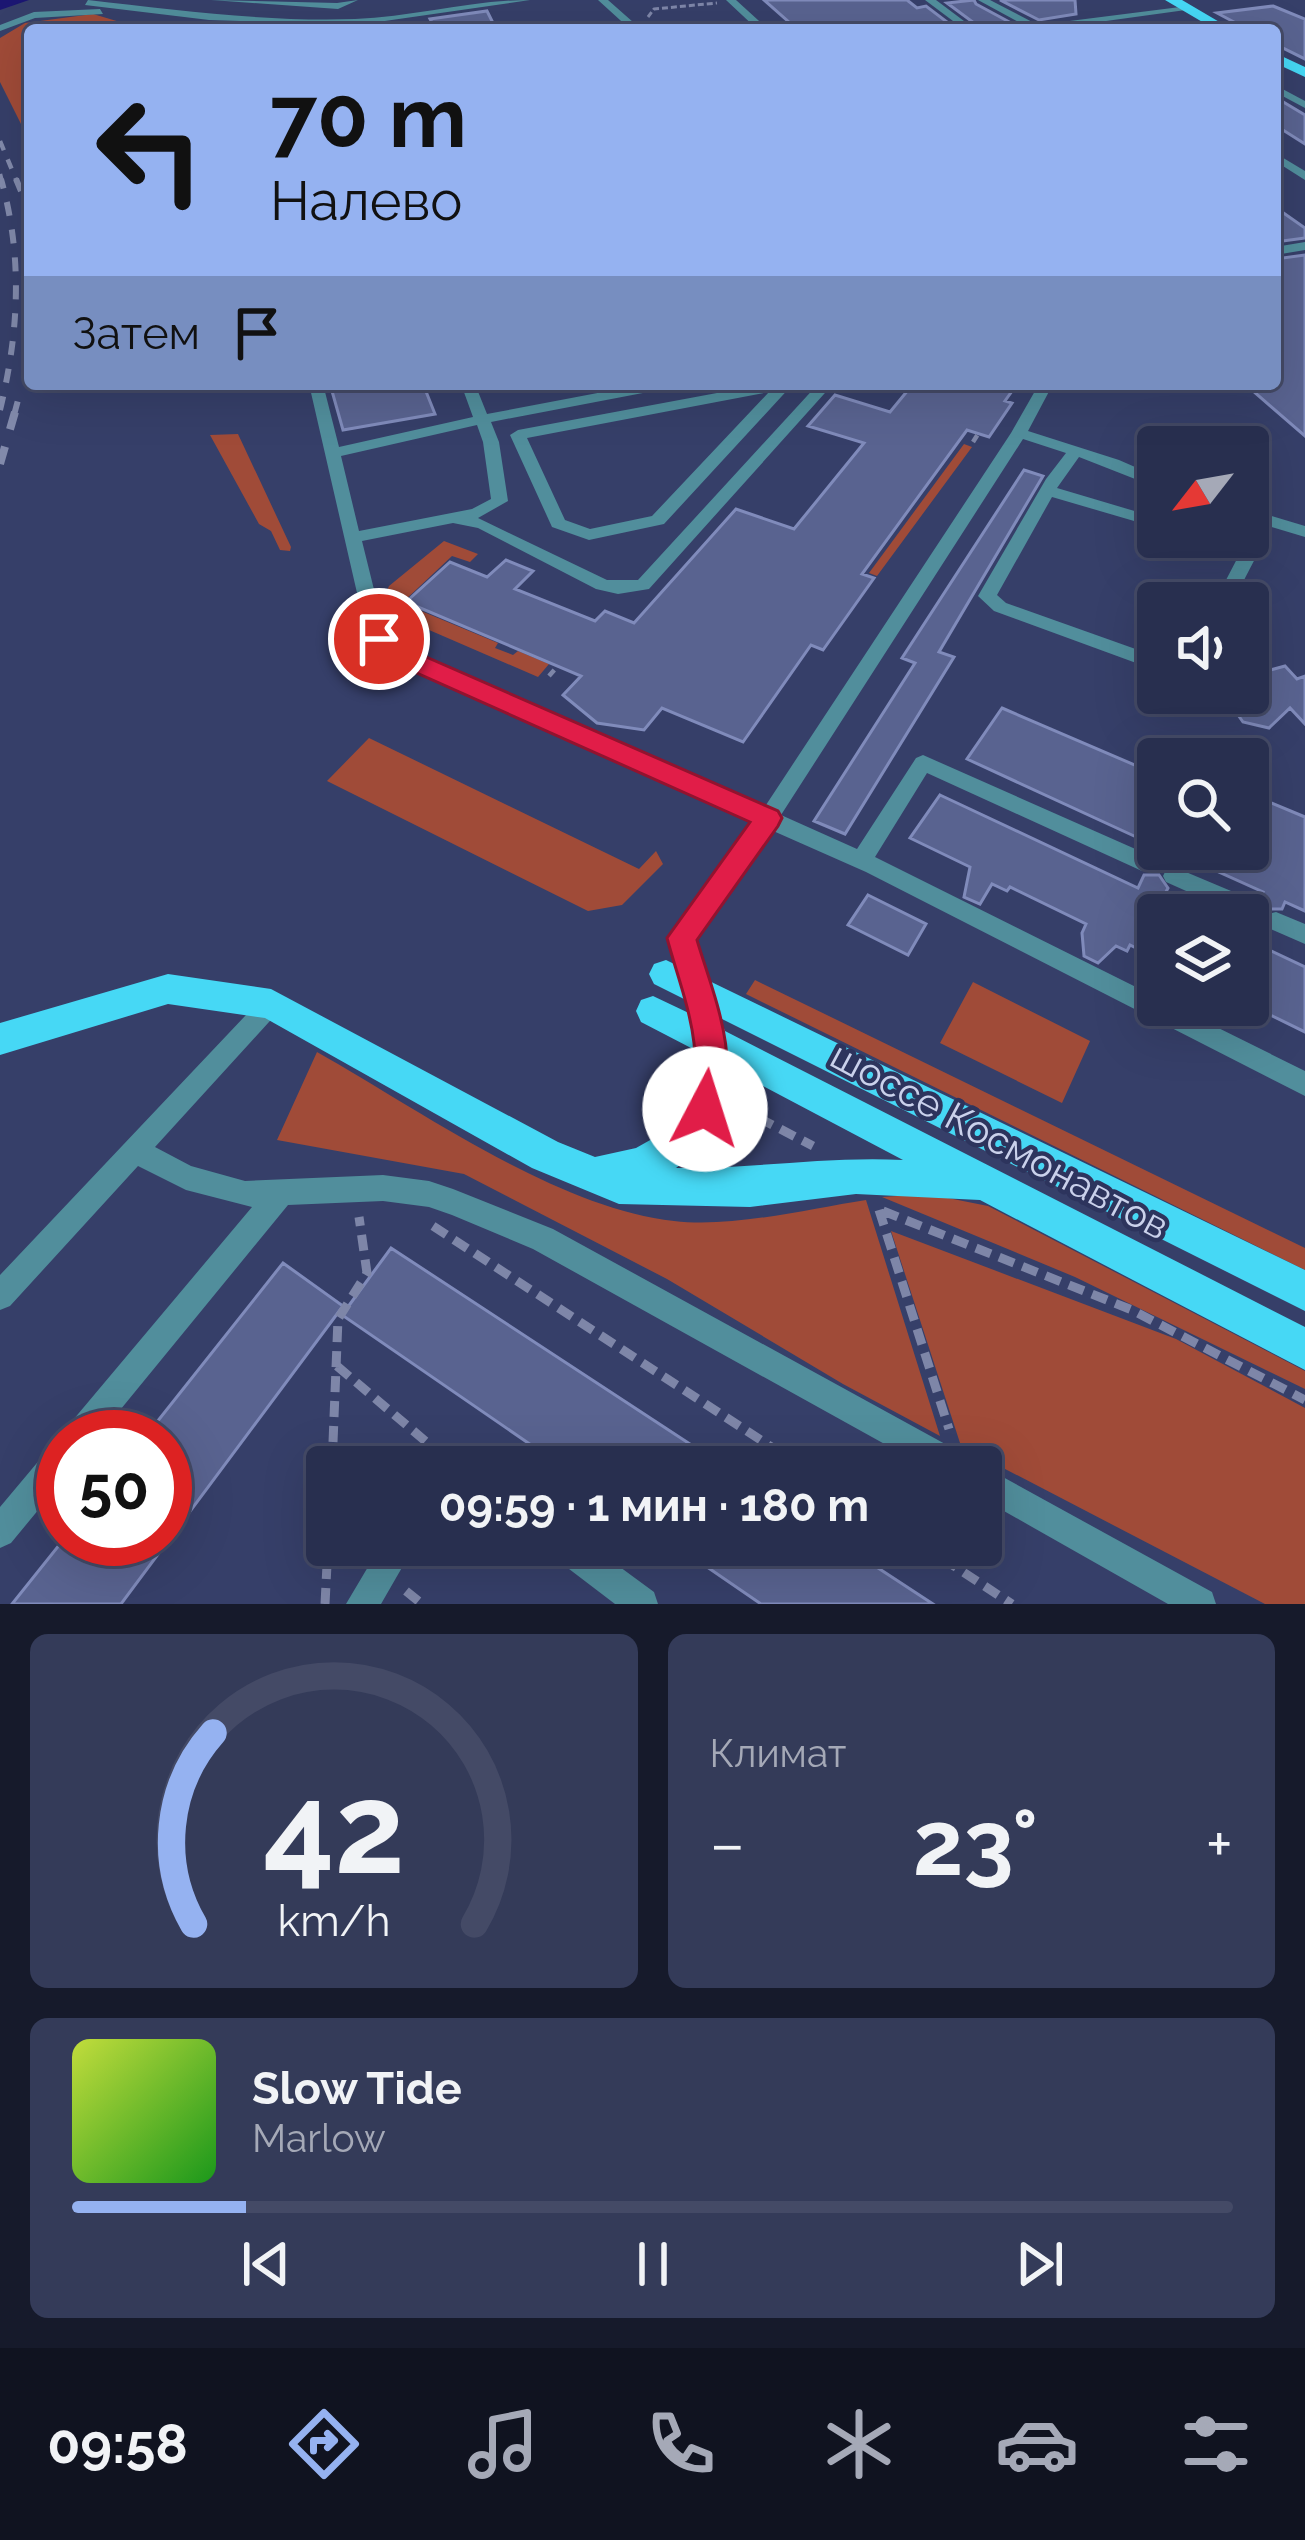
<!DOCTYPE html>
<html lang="ru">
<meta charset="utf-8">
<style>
body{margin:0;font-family:Raleway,sans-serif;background:#343b59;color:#f1f3f6;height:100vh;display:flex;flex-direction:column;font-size:45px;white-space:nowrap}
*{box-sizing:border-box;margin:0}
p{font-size:39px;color:#a5a9b7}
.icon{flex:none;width:66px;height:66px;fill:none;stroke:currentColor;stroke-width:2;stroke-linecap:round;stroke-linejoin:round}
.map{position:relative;height:1604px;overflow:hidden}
.details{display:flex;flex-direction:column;gap:30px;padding:30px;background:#161a2b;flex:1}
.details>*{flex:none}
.guide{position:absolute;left:24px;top:24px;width:1257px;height:366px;border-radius:12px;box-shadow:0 12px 48px #0002,0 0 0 3px #444a66;background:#95b2f1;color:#111;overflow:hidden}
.needle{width:78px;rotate:239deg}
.controls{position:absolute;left:1137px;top:426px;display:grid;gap:24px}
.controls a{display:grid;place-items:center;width:132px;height:132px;border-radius:12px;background:#282f4f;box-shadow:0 12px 48px #0002,0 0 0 3px #444a66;font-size:60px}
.speed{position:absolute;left:36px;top:1410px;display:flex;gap:24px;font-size:60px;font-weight:700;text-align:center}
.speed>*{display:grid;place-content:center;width:156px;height:156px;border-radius:50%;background:#282f4f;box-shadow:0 12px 48px #0002,0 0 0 3px #444a66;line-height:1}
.speed .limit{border:18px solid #d22;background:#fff;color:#111}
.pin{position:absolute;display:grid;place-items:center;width:102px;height:102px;color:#fff;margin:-51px;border:6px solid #fff;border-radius:50%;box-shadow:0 3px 12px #0007}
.me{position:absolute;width:132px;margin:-66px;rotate:5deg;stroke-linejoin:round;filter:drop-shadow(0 0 9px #0008)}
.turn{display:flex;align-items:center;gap:42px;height:252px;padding:0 48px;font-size:54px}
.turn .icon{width:156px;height:156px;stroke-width:2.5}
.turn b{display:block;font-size:84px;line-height:102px}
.then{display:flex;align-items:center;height:114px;padding:0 48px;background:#0003;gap:24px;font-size:45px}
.big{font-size:90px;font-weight:700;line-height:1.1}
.details .card{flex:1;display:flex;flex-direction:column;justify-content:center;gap:18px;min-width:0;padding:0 42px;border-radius:18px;background:#343b59}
.details .dial{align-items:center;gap:0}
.dial svg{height:312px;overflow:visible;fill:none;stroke:#444a66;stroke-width:7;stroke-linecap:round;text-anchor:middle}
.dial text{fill:#f1f3f6;stroke:none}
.song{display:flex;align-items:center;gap:36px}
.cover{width:144px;height:144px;border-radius:18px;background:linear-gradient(135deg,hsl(70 70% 55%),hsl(120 70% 35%))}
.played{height:12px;border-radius:6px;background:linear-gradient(90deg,#95b2f1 15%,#444a66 15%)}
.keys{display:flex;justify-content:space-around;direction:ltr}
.heat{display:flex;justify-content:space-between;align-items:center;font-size:66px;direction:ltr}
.details .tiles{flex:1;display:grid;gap:30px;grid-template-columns:1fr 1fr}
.card:last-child{grid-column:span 2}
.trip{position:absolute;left:306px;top:1446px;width:696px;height:120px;border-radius:12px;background:#282f4f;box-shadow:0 12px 48px #0002,0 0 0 3px #444a66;font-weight:700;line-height:120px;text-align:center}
.tabs{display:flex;height:192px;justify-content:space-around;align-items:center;background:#101320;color:#a5a9b7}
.tabs .icon{width:84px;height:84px}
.tabs .selected{color:#95b2f1}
.tabs b{font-size:54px;color:#f1f3f6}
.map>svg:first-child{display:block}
.green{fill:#a04b38}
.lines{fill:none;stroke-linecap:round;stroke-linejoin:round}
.river{fill:#1b1672;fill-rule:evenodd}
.building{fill:#596390;stroke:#808bbb;stroke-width:3}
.path-far2{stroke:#7e86a8;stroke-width:3;stroke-dasharray:6 3;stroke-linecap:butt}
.path-far1{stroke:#7e86a8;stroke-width:4.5;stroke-dasharray:8 4.5;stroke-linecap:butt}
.path{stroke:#7e86a8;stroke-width:9;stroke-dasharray:16 9;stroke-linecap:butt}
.minor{fill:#518e9c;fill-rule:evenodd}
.major{fill:#46d8f5;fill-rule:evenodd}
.rail-far2{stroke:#828aab;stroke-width:4.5;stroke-dasharray:10 10;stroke-linecap:butt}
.rail-far1{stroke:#828aab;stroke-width:6;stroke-dasharray:14 14;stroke-linecap:butt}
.rail{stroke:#828aab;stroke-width:8;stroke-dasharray:18 18;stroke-linecap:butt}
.route{fill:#e11d48;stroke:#92132f;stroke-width:3}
.labels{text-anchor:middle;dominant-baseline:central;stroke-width:9;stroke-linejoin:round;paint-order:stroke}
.near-street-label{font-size:39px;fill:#cad1eb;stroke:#2d345d}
</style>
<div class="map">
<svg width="1305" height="1604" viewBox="0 0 1305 1604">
<rect width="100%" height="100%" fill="#363f69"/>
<path class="green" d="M93 14 120 22 123 30H30V142L0 82V38L25 23Z
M238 434 291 547 290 551 280 550 271 531 259 524 210 435Z
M964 444 972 447 877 576 869 573Z
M444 541 478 554 470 562 452 556 402 603 498 643 495 648 513 655 518 651 549 664 538 677 406 620 393 610 386 593 389 586Z
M369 738 639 869 656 851 663 864 622 905 588 911 327 781Z
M755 980 1305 1248V1270L746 994Z
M973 982 1090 1041 1062 1103 940 1043Z
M317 1052C420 1110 556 1208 674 1221 732 1228 808 1209 866 1200L940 1436 843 1384 667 1279 464 1174 277 1140Z
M928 1194 988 1206 1305 1371V1389L1075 1277 882 1197Z
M891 1231 1176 1339 1305 1408V1604H1265L961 1446Z"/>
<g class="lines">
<path class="river" d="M0 0H29L0 10Z"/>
</g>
<path class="building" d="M764 0H907L917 8 926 6 955 28 798 30Z
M974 0 976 4 1013 24 978 26 947 3Z
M1000 0H1075L1076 14 1039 20Z
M1273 6 1305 19V59L1275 44V30H1249L1217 13Z
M487 11 493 23 435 28 430 19Z
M1275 97 1305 115V144L1275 125Z
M1275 207 1305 228V238L1275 242Z
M1305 255V436L1245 384H1275V259Z
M330 384H423L435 414 343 430Z
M913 384H1017L1005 401 1012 403 989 437 967 430 862 574 874 578 823 650 811 645 743 742 662 708 644 730 597 723 563 695 581 676 406 602 450 562 487 577 506 560 533 571 515 589 595 621 605 611 634 623 736 509 794 529 864 443 808 426 835 395 890 412Z
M1024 470 1043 476 939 652 954 657 845 834 814 821 915 663 902 658Z
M1285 666 1297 679 1305 676V724L1290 708 1269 728 1243 722 1231 705 1267 691 1252 675Z
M1002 708 1158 775V847L967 759Z
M1248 793 1305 817V911L1285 902 1282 909H1269L1260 898 1263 892 1183 856 1179 864 1165 866 1156 853 1158 849H1248Z
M940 795 1138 888 1144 875H1159L1168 888 1158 907V959L1130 945 1127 951 1116 946 1098 963 1084 956 1082 933 1086 924 1010 887 1007 891 992 884 980 904 964 897 970 867 910 838Z
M868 895 926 924 908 955 848 925Z
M1248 940 1305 967V1032L1248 1004Z
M391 1248 725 1467H563L342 1315Z
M283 1263 343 1306 121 1604H12L64 1539H165V1437H145Z
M675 1545H843L933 1604H761Z"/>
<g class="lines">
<path class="path-far2" d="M648 17 654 9 717 3"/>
<path class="path-far1" d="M973 442 978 434
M549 676 556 668"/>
<path class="path" d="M736 1106 813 1146
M879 1210 949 1429
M883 1211 1132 1310 1305 1400
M433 1226 802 1467
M337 1366 430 1445
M332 1467 338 1319 367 1273 359 1217
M922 1545 1012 1604
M406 1591 422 1604
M325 1604 328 1545"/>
<path class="minor" d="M88 0C176 10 266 22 355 19 414 17 471 0 530 0L357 25 209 20 85 5Z
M211 0 337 3 358 0 338 9Z
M598 0H608L642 30H631Z
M726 0H736L769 30H758Z
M925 0H936L976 30H965Z
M978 0H990L1038 25 1188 6 1193 9 1041 30H1013L1026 26Z
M100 9 103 14 35 18 0 31V25L34 12Z
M1275 85 1305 101V108L1275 92Z
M1275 153 1305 171V180L1275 161Z
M1305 242V250L1275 255V247Z
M309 384H323L339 447 473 417 461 384H475L487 414 645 384H676L669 388 491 422 499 442 508 501 478 518 607 580H638L818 384H833L649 589 618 594 596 589 478 528 453 523 362 541 384 630 397 645 764 808 1011 433 1039 384H1053L1028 431 1119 460 1158 477V488L1079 457 1057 488 1158 518V528L1052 497 997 595 1006 603 1158 657V671L994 611 978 596 1046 479 1066 453 1023 439 781 815 857 849 916 758 923 755 1158 859 1161 865 1158 871H1142L927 773 875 857 1158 998V1005H1172L1305 1071V1096L866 872 771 830 694 939 708 988 704 995 696 998 688 995 670 938 754 821 383 655 366 632ZM477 425 483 442 491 499 472 509 359 531 341 456Z
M766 384H793L664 524 589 540 552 527 510 435 518 430ZM769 392 652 516 590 529 565 520 527 438Z
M1248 509 1305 526V537L1248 520Z
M1195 537H1219L1257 555 1232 603H1214L1238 557Z
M1174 867 1262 904 1265 911 1262 918H1248V915H1240L1166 882 1163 876 1166 870Z
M1276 912 1305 924V944L1268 928 1265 921 1268 914Z
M271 994 279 997 283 1004 279 1011 155 1147 191 1166 245 1181 383 1175 429 1181 453 1189 553 1229 967 1456 971 1467H926L533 1249 452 1215 429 1207 383 1201 288 1205 98 1437H64L68 1426 252 1207 186 1190 138 1166 10 1306 0 1310V1275L263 997Z
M63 1441V1480L11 1543 0 1548V1507L52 1445Z
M451 1448 468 1456 472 1467H433L440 1452Z
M981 1465 1212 1592 1216 1604H1168L981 1498V1467H977Z
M381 1545H415L381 1604H346Z
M547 1545H590L654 1592 658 1604H615L552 1556Z"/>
<path class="major" d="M1165 0H1182L1233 30H1216Z
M1275 53 1305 67V77L1275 63Z
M666 960 1305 1270V1311L720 1018 725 1031 1305 1327V1370L980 1200 856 1194 750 1207 619 1204 532 1168 265 1018 168 1004 0 1055V1023L168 974 271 989 558 1142 595 1157 636 1148 668 1130 688 1101 693 1049 641 1022 636 1011 641 1000 653 996 693 1015 704 1009 654 984 649 974 654 964ZM729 1068 903 1160C827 1156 752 1169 676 1168 709 1145 729 1109 729 1068Z"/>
<path class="rail-far2" d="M0 141 17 182
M0 174 2 182"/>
<path class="rail-far1" d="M16 179 21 191
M0 410C19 332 23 257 1 179
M14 415 21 389"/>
<path class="rail" d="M0 464 15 412"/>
</g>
<path class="route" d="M379 631 408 649 778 811 782 818 778 826 697 940C714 997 743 1061 717 1120L705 1124 694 1120C684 1098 697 1067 694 1043 690 1008 676 972 667 938L750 822 390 661 367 639Z"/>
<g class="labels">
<g class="near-street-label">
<text transform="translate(1000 1140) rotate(28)">шоссе Космонавтов</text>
</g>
</g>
</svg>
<div class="controls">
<a><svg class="needle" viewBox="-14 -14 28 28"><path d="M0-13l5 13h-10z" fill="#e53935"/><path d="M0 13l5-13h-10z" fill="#a5a9b7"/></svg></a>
<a><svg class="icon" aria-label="sound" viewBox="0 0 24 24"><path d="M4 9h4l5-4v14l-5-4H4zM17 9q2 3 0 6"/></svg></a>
<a><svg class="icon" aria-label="search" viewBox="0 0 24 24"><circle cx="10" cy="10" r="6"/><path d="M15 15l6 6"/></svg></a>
<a><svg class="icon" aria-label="layers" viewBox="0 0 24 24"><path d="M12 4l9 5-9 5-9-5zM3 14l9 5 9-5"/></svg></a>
</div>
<div class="speed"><div class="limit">50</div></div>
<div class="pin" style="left:379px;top:639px;background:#d93025"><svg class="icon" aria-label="arrive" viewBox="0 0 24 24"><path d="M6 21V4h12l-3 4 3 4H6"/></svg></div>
<svg class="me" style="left:705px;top:1109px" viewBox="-20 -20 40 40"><circle r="19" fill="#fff"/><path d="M0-13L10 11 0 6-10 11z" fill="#e11d48"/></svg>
<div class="trip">09:59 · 1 мин · 180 m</div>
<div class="guide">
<div class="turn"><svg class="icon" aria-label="left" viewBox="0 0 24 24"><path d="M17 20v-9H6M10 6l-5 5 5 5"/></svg><div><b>70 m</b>Налево</div></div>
<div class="then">Затем<svg class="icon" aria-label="arrive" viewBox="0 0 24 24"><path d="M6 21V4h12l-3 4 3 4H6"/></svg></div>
</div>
</div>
<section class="details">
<div class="tiles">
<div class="card dial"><svg viewBox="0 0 100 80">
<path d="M14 69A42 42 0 1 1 86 69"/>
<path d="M14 69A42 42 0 0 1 19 20" stroke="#95b2f1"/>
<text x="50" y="56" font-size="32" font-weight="700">42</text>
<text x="50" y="72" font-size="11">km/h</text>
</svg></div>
<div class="card"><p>Климат</p>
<div class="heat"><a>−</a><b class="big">23°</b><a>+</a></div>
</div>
<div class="card">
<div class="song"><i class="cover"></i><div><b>Slow Tide</b><p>Marlow</p></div></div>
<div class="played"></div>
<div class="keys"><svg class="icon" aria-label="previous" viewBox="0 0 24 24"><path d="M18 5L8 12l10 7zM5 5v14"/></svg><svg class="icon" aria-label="pause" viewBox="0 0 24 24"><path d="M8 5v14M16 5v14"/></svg><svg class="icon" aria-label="next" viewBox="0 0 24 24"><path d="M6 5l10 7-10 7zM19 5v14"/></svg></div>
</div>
</div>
</section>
<nav class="tabs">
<b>09:58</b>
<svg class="icon selected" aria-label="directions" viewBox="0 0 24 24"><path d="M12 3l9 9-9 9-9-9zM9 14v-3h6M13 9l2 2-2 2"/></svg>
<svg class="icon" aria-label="music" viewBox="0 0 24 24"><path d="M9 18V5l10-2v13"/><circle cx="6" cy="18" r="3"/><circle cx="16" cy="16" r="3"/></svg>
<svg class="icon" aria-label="phone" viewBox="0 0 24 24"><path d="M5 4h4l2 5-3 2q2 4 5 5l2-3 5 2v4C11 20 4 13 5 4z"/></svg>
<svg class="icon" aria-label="climate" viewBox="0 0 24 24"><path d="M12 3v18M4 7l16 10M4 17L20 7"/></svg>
<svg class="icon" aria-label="car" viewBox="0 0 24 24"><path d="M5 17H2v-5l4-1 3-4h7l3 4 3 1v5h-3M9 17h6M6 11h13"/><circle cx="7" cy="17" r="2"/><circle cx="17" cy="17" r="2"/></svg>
<svg class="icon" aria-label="filters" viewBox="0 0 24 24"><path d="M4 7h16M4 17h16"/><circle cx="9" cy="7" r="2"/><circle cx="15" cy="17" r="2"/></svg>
</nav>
